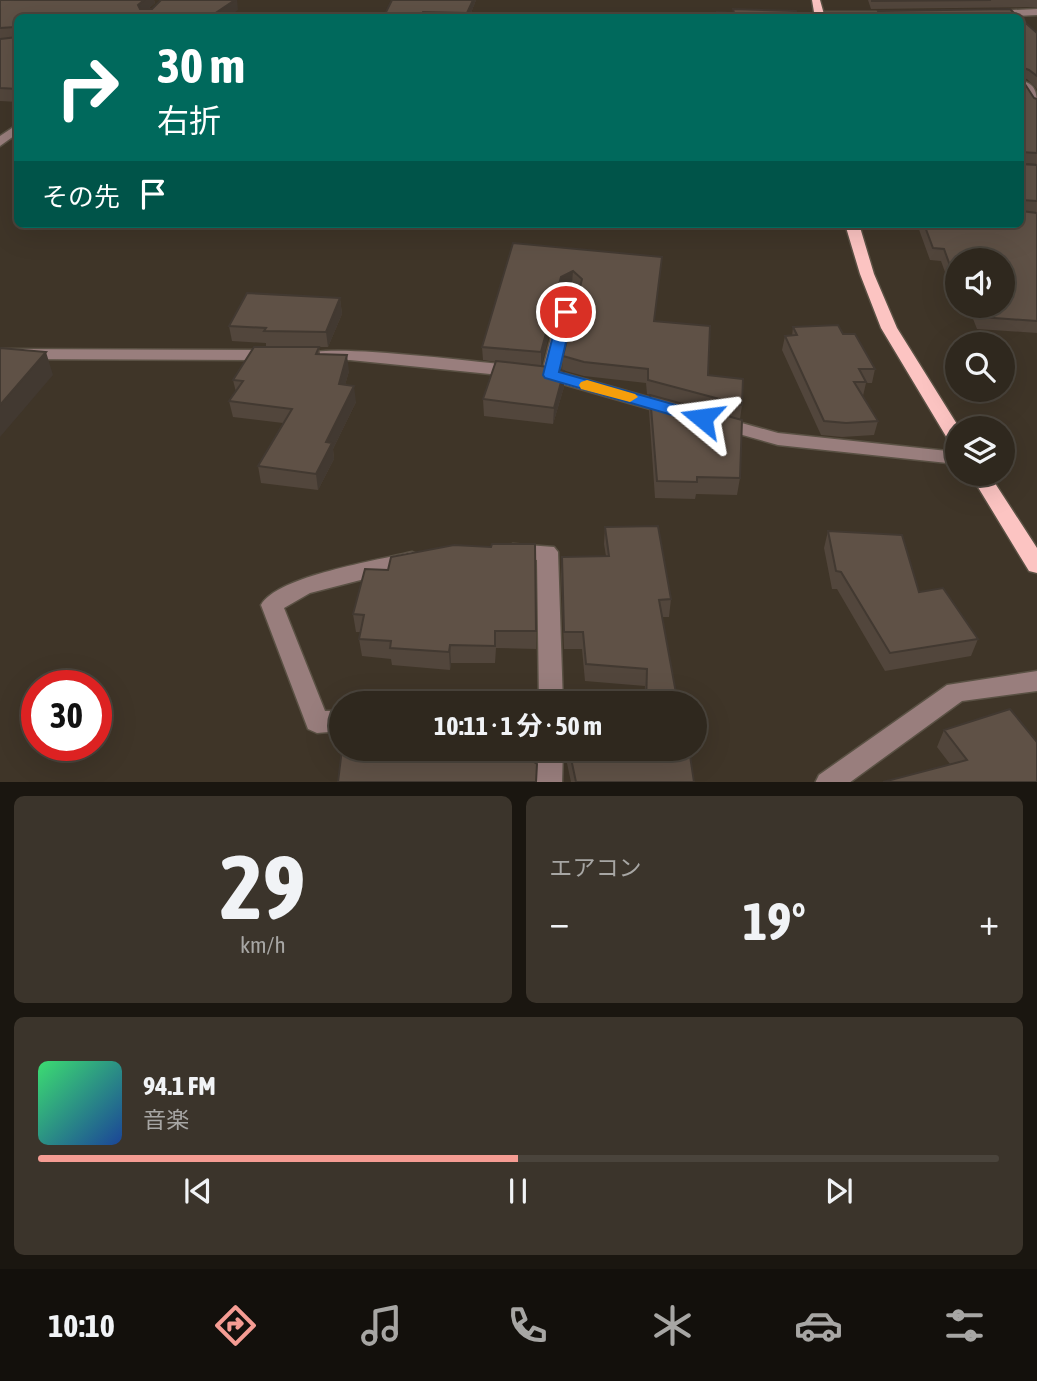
<!DOCTYPE html>
<html lang="ja">
<meta charset="utf-8">
<style>
body{margin:0;font-family:"Asap Condensed","Noto Sans JP",sans-serif;background:#3b342b;color:#f1f3f6;height:100vh;display:flex;flex-direction:column;font-size:26px;white-space:nowrap}
*{box-sizing:border-box;margin:0}
p{font-size:23px;color:#a7a6a4}
.icon{flex:none;width:38px;height:38px;fill:none;stroke:currentColor;stroke-width:2;stroke-linecap:round;stroke-linejoin:round}
.map{position:relative;height:782px;overflow:hidden}
.panel{display:flex;flex-direction:column;gap:14px;padding:14px;background:#1a1610;flex:1}
.panel>*{flex:none}
.top-card{position:absolute;left:14px;top:14px;width:1010px;height:214px;border-radius:10px;box-shadow:0 7px 28px #0002,0 0 0 2px #4a443c;background:#00695c;color:#fff;overflow:hidden}
.buttons{position:absolute;left:945px;top:248px;display:grid;gap:14px}
.buttons a{display:grid;place-items:center;width:70px;height:70px;border-radius:50%;background:#2f281e;box-shadow:0 7px 28px #0002,0 0 0 2px #4a443c;font-size:35px}
.speed{position:absolute;left:21px;top:670px;display:flex;gap:14px;font-size:35px;font-weight:700;text-align:center}
.speed>*{display:grid;place-content:center;width:91px;height:91px;border-radius:50%;background:#2f281e;box-shadow:0 7px 28px #0002,0 0 0 2px #4a443c;line-height:1}
.speed .limit{border:10px solid #d22;background:#fff;color:#111}
.pin{position:absolute;display:grid;place-items:center;width:60px;height:60px;color:#fff;margin:-30px;border:4px solid #fff;border-radius:50%;box-shadow:0 2px 7px #0007}
.me{position:absolute;width:77px;margin:-38px;rotate:286deg;stroke-linejoin:round;filter:drop-shadow(0 0 5px #0008)}
.turn{display:flex;align-items:center;gap:24px;height:147px;padding:0 28px;font-size:32px}
.turn .icon{width:91px;height:91px;stroke-width:2.5}
.turn b{display:block;font-size:49px;line-height:60px}
.then{display:flex;align-items:center;height:66px;padding:0 28px;background:#0003;gap:14px;font-size:26px}
.big{font-size:52px;font-weight:700;line-height:1.1}
.panel .widget{flex:1;display:flex;flex-direction:column;justify-content:center;gap:10px;min-width:0;padding:0 24px;border-radius:10px;background:#3b342b}
.panel .dial{align-items:center;gap:0}
.dial b{font-size:91px;line-height:1}
.song{display:flex;align-items:center;gap:21px}
.cover{width:84px;height:84px;border-radius:10px;background:linear-gradient(135deg,hsl(140 70% 55%),hsl(220 70% 35%))}
.played{height:7px;border-radius:4px;background:linear-gradient(90deg,#f59c93 50%,#4a443c 50%)}
.keys{display:flex;justify-content:space-around;direction:ltr}
.heat{display:flex;justify-content:space-between;align-items:center;font-size:38px;direction:ltr}
.panel .tiles{flex:1;display:grid;gap:14px;grid-template-columns:1fr 1fr}
.widget:last-child{grid-column:span 2}
.trip{position:absolute;left:329px;top:691px;width:378px;height:70px;border-radius:35px;background:#2f281e;box-shadow:0 7px 28px #0002,0 0 0 2px #4a443c;font-weight:700;line-height:70px;text-align:center}
.dock{display:flex;height:112px;justify-content:space-around;align-items:center;background:#13100c;color:#a7a6a4}
.dock .icon{width:49px;height:49px}
.dock .on{color:#f59c93}
.dock b{font-size:32px;color:#f1f3f6}
.map>svg:first-child{display:block}
.lines{fill:none;stroke-linecap:round;stroke-linejoin:round}
.minor-casing{stroke:#5a5144;stroke-width:3}
.major-casing{stroke:#5a5144;stroke-width:3}
.minor{fill:#997e7d;fill-rule:evenodd}
.major{fill:#fcc4c2;fill-rule:evenodd}
.wall{fill:#52463c}
.shaded-wall{fill:#423931}
.building{fill:#5f5146;stroke:#423931;stroke-width:2}
.route{fill:#1a73e8;stroke:#114b97;stroke-width:2}
.slow{fill:#f59e0b}
</style>
<div class="map">
<svg width="1037" height="783" viewBox="0 0 1037 783">
<rect width="100%" height="100%" fill="#3f3528"/>
<g class="lines">
<g class="minor-casing">
<path id="minor" d="M1037 9V15L992 17 987 14 992 11Z
M820 12H901L906 15 902 18 817 17V13Z
M1020 80C1036 84 1037 92 1037 107L1033 106 1020 86Z
M18 124V133L0 146V136Z
M571 286 579 291 559 372 676 405 679 409 676 413H664L549 380 350 360H315L307 355C320 341 512 366 543 369L563 291Z
M0 349 273 350 281 355 273 360 0 359Z
M720 417 778 433 957 452V464L778 445 714 427 711 423Z
M513 544 554 547 558 552 563 704H539L537 560 506 557 502 552 506 547Z
M412 552 419 555 423 560 419 565 310 593 284 608 325 711H341V731L317 733 308 729 261 605C277 576 379 560 412 552Z
M1037 671V691L962 701 849 783H815L819 775 947 685Z
M537 749H563L562 783H536Z"/>
</g>
<g class="major-casing">
<path id="major" d="M812 0H820L825 18H815Z
M845 224H859L874 274 897 328 960 429H957V445L950 443 881 328 860 274Z
M970 474H989L1037 548V573L1029 571Z"/>
</g>
<use href="#minor" class="minor"/>
<use href="#major" class="major"/>
</g>
<path class="wall" d="M0 0H154L155 3 148 9 238 10 18 18V102L0 101Z
M392 0H476L469 18H385Z
M868 0H1037V7L871 9Z
M1020 18 1037 33V89L1027 79 1021 78 1034 98 1037 99V164L1021 163 1037 165V333L977 329 968 306H1003L957 261V305L941 261 930 260 917 224H1020Z
M513 243 662 257 654 321 708 375 742 405 740 419 647 394 646 383 584 376 562 370 563 356 579 290 572 284 560 290 541 366 564 387 553 424 484 416 483 399 496 362 483 360 482 347Z
M340 298 342 314 328 347H319L320 354 349 371 345 385 356 402 333 449 334 459 318 490 261 483 258 466 283 423 233 417 229 401 236 392 233 380 266 347V343L232 341 229 326Z
M793 327 843 334 875 369 872 383H866L863 396 878 421 874 435 842 437 821 435 782 350 785 336H792Z
M650 395 740 478 737 495 696 494 695 499 655 498 649 411Z
M605 527 671 599 669 617H662L678 704H644L645 686 585 681 582 649H564L561 574 562 557 606 556 604 544Z
M828 531 919 592 978 639 971 656 885 671 837 589H832L824 548Z
M388 570 536 631V649L496 648 495 663H451L450 670 392 665 391 659 362 656 359 639 361 632H356L353 614Z
M944 730 1037 742 950 764 937 747Z
M564 749H689L694 782H571Z"/>
<path class="shaded-wall" d="M144 0H154L155 3 140 16 138 5Z
M235 0H237L238 10 227 18H208Z
M473 0H476L469 18H467V13Z
M573 271 572 284 560 290 541 366V352L561 277Z
M340 298 342 314 328 347 326 332Z
M46 352 53 375 0 437V405Z
M347 355 349 371 341 400 339 384Z
M564 371V387L553 424 554 408Z
M354 386 356 402 333 449 334 459 318 490 316 474 326 442Z
M450 645 451 663 450 670 449 652Z"/>
<path class="building" d="M0 0H144L138 5 140 9H152L161 0H235L208 18H18V89L0 88V39L17 37V29L15 27 0 28Z
M392 0H473L467 13 423 12 420 17 384 16Z
M872 0H991L872 1Z
M733 9 796 11 798 18H718L717 12 734 13Z
M1010 9 1019 18H881L878 11Z
M1020 18 1037 33V76L1029 70 1024 68 1020 70Z
M1020 72 1021 78 1034 98 1037 99V153L1021 152V164L1037 165V201L1022 200V211L1037 213V321L981 317 976 306H1003V261H957V285L944 249 933 248 924 224H1020Z
M513 243 662 257 654 321 710 326 708 375 743 379 742 405 648 380V369L584 362 563 356 582 279 573 271 561 277 541 352 482 347Z
M247 293 340 298 326 332 264 331 266 328 229 326Z
M838 325 843 334H855L875 369H859L866 382H854L878 421 846 423 824 421 785 336 797 335 793 327Z
M254 347H319L316 354 347 355 339 384 354 386 326 442 332 443 316 474 258 466 292 409 229 401 243 381 233 380Z
M0 348 46 352 0 405Z
M496 361 549 367 564 371 554 408 483 399Z
M650 395 742 420 740 478 697 477V482L657 481Z
M658 526 671 599 659 600 678 704H646L647 669 586 664 583 632H564L562 557 609 556 605 527Z
M828 531 902 535 919 592 943 588 978 639 890 653 841 572 836 571Z
M492 544H535L536 631H495V646L450 645 449 652 390 648 391 641 359 639 364 615 353 614 365 569 388 570 391 557 454 545 491 547Z
M1010 709 1037 742V782H883L967 760 944 730Z
M342 749H534V762L537 764 536 782H338Z
M569 749H689L694 782H576Z"/>
<path class="route" d="M566 308 573 312 559 372 708 414 710 418 708 422H696L545 378 543 375 559 312Z"/>
<path class="slow" d="M587 380 635 394 638 397 630 402 581 389 579 385 581 382Z"/>
</svg>
<div class="buttons">
<a><svg class="icon" aria-label="sound" viewBox="0 0 24 24"><path d="M4 9h4l5-4v14l-5-4H4zM17 9q2 3 0 6"/></svg></a>
<a><svg class="icon" aria-label="search" viewBox="0 0 24 24"><circle cx="10" cy="10" r="6"/><path d="M15 15l6 6"/></svg></a>
<a><svg class="icon" aria-label="layers" viewBox="0 0 24 24"><path d="M12 4l9 5-9 5-9-5zM3 14l9 5 9-5"/></svg></a>
</div>
<div class="speed"><div class="limit">30</div></div>
<div class="pin" style="left:566px;top:312px;background:#d93025"><svg class="icon" aria-label="arrive" viewBox="0 0 24 24"><path d="M6 21V4h12l-3 4 3 4H6"/></svg></div>
<svg class="me" style="left:702px;top:418px" viewBox="-20 -20 40 40"><path d="M0-17L14 15 0 8-14 15z" fill="#1a73e8" stroke="#fff" stroke-width="4"/></svg>
<div class="trip">10:11 · 1 分 · 50 m</div>
<div class="top-card">
<div class="turn"><svg class="icon" aria-label="right" viewBox="0 0 24 24"><path d="M7 20v-9h11M14 6l5 5-5 5"/></svg><div><b>30 m</b>右折</div></div>
<div class="then">その先<svg class="icon" aria-label="arrive" viewBox="0 0 24 24"><path d="M6 21V4h12l-3 4 3 4H6"/></svg></div>
</div>
</div>
<section class="panel">
<div class="tiles">
<div class="widget dial"><b>29</b><p>km/h</p></div>
<div class="widget"><p>エアコン</p>
<div class="heat"><a>−</a><b class="big">19°</b><a>+</a></div>
</div>
<div class="widget">
<div class="song"><i class="cover"></i><div><b>94.1 FM</b><p>音楽</p></div></div>
<div class="played"></div>
<div class="keys"><svg class="icon" aria-label="previous" viewBox="0 0 24 24"><path d="M18 5L8 12l10 7zM5 5v14"/></svg><svg class="icon" aria-label="pause" viewBox="0 0 24 24"><path d="M8 5v14M16 5v14"/></svg><svg class="icon" aria-label="next" viewBox="0 0 24 24"><path d="M6 5l10 7-10 7zM19 5v14"/></svg></div>
</div>
</div>
</section>
<nav class="dock">
<b>10:10</b>
<svg class="icon on" aria-label="directions" viewBox="0 0 24 24"><path d="M12 3l9 9-9 9-9-9zM9 14v-3h6M13 9l2 2-2 2"/></svg>
<svg class="icon" aria-label="music" viewBox="0 0 24 24"><path d="M9 18V5l10-2v13"/><circle cx="6" cy="18" r="3"/><circle cx="16" cy="16" r="3"/></svg>
<svg class="icon" aria-label="phone" viewBox="0 0 24 24"><path d="M5 4h4l2 5-3 2q2 4 5 5l2-3 5 2v4C11 20 4 13 5 4z"/></svg>
<svg class="icon" aria-label="climate" viewBox="0 0 24 24"><path d="M12 3v18M4 7l16 10M4 17L20 7"/></svg>
<svg class="icon" aria-label="car" viewBox="0 0 24 24"><path d="M5 17H2v-5l4-1 3-4h7l3 4 3 1v5h-3M9 17h6M6 11h13"/><circle cx="7" cy="17" r="2"/><circle cx="17" cy="17" r="2"/></svg>
<svg class="icon" aria-label="filters" viewBox="0 0 24 24"><path d="M4 7h16M4 17h16"/><circle cx="9" cy="7" r="2"/><circle cx="15" cy="17" r="2"/></svg>
</nav>
